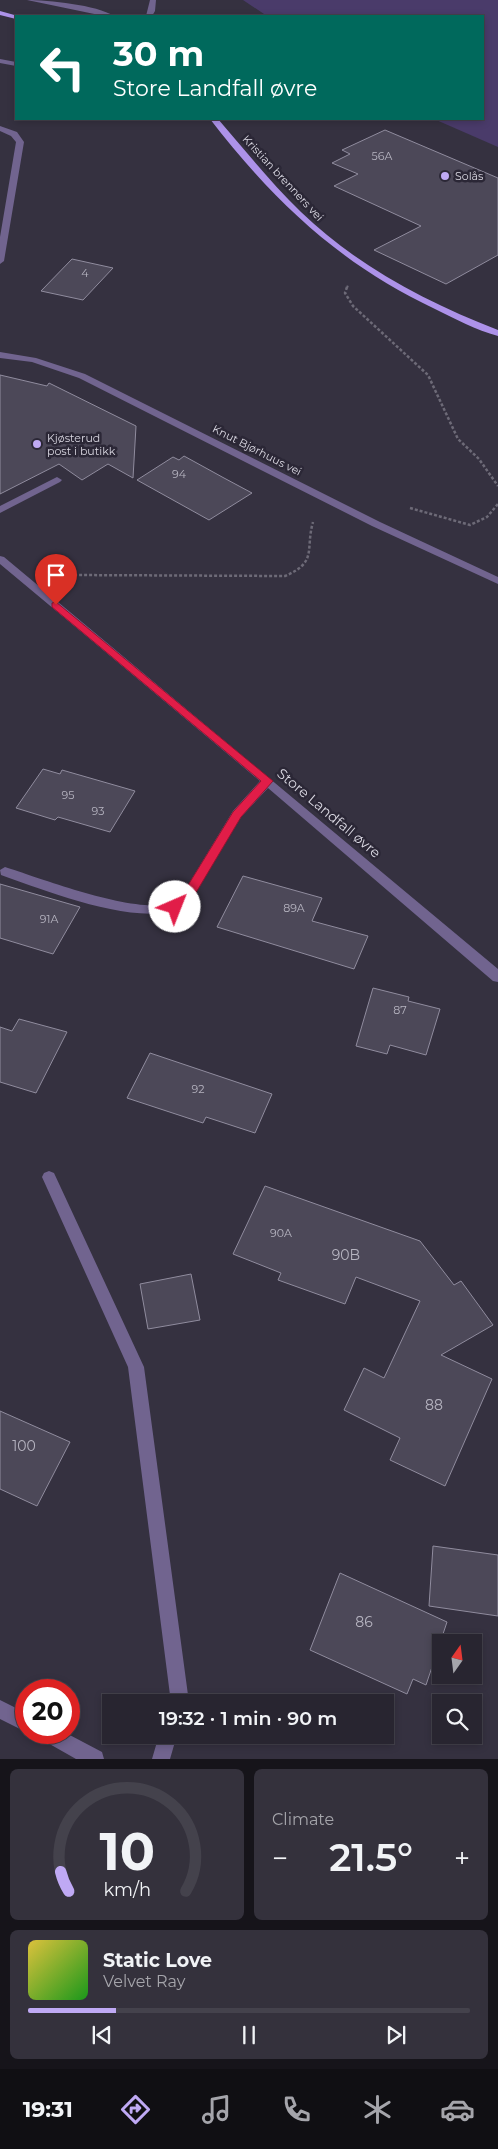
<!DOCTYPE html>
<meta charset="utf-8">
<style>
body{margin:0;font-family:Montserrat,sans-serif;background:#34313c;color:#f1f3f6;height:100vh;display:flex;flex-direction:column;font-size:19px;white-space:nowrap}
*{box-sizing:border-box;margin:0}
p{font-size:16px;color:#a5a5ab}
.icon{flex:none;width:28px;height:28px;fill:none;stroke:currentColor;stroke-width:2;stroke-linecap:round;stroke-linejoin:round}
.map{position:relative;height:1759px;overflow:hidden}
.panel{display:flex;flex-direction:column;gap:10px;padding:10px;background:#16141a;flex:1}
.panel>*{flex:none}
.banner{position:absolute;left:15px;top:15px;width:469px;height:105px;border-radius:0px;box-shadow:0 2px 8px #0003,0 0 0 1px #44424c;background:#00695c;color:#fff;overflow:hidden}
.needle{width:32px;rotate:14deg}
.controls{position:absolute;left:432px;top:1634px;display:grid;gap:10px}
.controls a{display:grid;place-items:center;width:50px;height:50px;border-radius:0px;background:#282530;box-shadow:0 2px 8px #0003,0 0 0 1px #44424c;font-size:25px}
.speed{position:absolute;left:15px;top:1679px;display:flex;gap:10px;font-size:25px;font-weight:700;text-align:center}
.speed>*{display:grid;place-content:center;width:65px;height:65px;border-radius:50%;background:#282530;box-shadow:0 2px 8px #0003,0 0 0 1px #44424c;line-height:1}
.speed .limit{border:8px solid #d22;background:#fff;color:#111}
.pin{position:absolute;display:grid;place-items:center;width:42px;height:42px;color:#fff;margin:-51px -21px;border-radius:50% 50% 50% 0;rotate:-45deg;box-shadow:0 0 5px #0007}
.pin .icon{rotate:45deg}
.me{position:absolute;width:55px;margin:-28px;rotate:44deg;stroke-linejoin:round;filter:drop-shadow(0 0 4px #0008)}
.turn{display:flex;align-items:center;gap:18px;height:105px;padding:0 15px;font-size:22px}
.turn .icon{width:65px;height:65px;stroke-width:2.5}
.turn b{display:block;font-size:35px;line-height:42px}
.big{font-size:38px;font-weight:600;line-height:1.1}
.panel .card{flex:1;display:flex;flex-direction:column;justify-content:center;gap:8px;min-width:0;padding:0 18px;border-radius:8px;background:#34313c}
.panel .dial{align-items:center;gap:0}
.dial svg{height:130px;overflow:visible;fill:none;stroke:#44424c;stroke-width:7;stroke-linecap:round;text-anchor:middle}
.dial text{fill:#f1f3f6;stroke:none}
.song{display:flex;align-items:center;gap:15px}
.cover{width:60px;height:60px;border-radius:8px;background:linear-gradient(135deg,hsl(50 70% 55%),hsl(120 70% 35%))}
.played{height:5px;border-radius:2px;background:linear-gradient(90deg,#bfa9f4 20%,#44424c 20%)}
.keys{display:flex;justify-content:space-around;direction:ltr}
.heat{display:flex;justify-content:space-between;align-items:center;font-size:28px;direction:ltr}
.panel .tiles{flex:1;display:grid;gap:10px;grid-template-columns:1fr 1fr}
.card:last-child{grid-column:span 2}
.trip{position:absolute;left:102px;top:1694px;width:292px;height:50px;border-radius:0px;background:#282530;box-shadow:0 2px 8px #0003,0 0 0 1px #44424c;font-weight:600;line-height:50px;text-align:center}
.menu{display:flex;height:80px;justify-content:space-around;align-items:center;background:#100f13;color:#a5a5ab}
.menu .icon{width:35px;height:35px}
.menu .current{color:#bfa9f4}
.menu b{font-size:22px;color:#f1f3f6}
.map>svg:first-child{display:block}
.green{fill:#4a3b6a}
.building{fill:#4c4858;stroke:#908c9e}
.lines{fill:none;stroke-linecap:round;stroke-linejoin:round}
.path-far1{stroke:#6d6a77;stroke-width:2;stroke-dasharray:2.5 1;stroke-linecap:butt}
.path{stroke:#6d6a77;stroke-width:2.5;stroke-dasharray:3 2;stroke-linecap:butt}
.minor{fill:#71648f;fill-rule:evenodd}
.major{fill:#ad92e9;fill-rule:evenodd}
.route{fill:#e11d48;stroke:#92132f}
.poi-dot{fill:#bfa9f4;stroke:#2b2736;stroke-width:2}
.labels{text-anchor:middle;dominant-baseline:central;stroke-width:5;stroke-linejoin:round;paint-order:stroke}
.number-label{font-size:11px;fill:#b6b4c0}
.far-poi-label{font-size:11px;fill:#dad8e2;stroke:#2b2736;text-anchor:start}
.far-street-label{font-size:11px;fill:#dad8e2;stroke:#2b2736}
.street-label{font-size:14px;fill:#dad8e2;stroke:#2b2736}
.near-number-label{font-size:14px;fill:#b6b4c0}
</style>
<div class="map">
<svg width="498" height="1759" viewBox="0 0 498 1759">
<rect width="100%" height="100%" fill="#353140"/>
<path class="green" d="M243 0H498V147L434 119H482V16H267Z"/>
<path class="building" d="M385 130 498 178V255L446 284 374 250 421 226 334 186 358 174 332 163 350 154 342 150Z
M72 259 113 268 83 300 41 291Z
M0 375 47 386 49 383 136 426 133 478 108 464 82 480 59 464 0 494Z
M184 456 224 478 252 493 209 520 137 480 173 457 179 460Z
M43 769 60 774 62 770 135 791 110 832 58 817 55 820 16 808Z
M243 876 322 898 312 921 368 936 354 969 217 927Z
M0 884 80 907 53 954 0 938Z
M373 988 409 997 408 1001 440 1009 426 1055 390 1045 387 1054 356 1046Z
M19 1019 67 1032 36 1093 0 1082V1027L12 1031Z
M150 1053 272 1094 255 1133 206 1117 203 1123 127 1098Z
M265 1186 420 1241 454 1285 461 1281 493 1325 441 1355 492 1379 445 1486 390 1460 400 1438 344 1410 364 1368 384 1378 420 1301 356 1277 345 1304 278 1280 281 1273 233 1254Z
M191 1274 200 1320 148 1329 140 1284Z
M0 1411 70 1442 37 1506 0 1489Z
M433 1546 498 1555V1616L429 1606Z
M340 1573 447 1622 426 1685 413 1679 407 1694 310 1650Z"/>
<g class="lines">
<path class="path-far1" d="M347 288 348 285"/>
<path class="path" d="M347 287 345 293 353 306 428 375 458 439 479 459 498 486
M410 508 470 525 487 517 498 504
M56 568 68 575 285 576C318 562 305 550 313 522"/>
<path class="minor" d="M27 0C48 0 97 5 114 16H104Z
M150 0H156L155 11 152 16H146Z
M0 59 16 62V66L0 63Z
M0 126 17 132 24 142 4 261 0 264V237L16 142 11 136 0 131Z
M0 352 36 358 85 374 380 522 498 577V584L372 526 79 378 32 362 0 358Z
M57 477 62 480 60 482 0 513V506Z
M0 556 4 557 498 969V982L493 981 268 788 241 817 190 901C156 936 42 889 1 875L0 870 5 867C40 878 141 917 173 902 176 901 179 897 182 895L233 811 260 781 0 564Z
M49 1171 54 1173 144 1367 188 1695 186 1702H168L170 1695 128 1367 42 1177 44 1173Z
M0 1700 26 1713V1732L0 1719Z
M36 1732H64L102 1752 104 1759H76L39 1738Z
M159 1735H177L170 1759H152Z"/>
<path class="major" d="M0 11 18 16H19H16V19L0 15Z
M210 119H218C245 150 271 183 301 212 357 266 426 302 498 330V336C476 330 455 319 435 309 340 264 274 202 210 119Z"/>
</g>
<path class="route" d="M56 602 273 781 241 817 191 901 179 910H171L169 907 182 895 233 812 261 781 52 607V603Z"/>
<g class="poi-dot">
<circle cx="445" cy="176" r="5"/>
<circle cx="37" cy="444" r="5"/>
</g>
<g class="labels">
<g class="number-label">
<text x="382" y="156">56A</text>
<text x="85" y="273">4</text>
<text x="179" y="474">94</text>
<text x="68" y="795">95</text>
<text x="98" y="811">93</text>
<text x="294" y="908">89A</text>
<text x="49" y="919">91A</text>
<text x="400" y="1010">87</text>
<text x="198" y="1089">92</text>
<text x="281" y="1233">90A</text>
</g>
<g class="far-poi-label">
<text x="455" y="176">Solås</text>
<text x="47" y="438">Kjøsterud<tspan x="47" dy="13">post i butikk</tspan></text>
</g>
<g class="far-street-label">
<text transform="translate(283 178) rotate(47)">Kristian brenners vei</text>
<text transform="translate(257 450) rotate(27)">Knut Bjørhuus vei</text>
</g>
<g class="street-label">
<text transform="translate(329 813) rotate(40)">Store Landfall øvre</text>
</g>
<g class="near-number-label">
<text x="346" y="1255">90B</text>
<text x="434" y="1405">88</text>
<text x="24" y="1446">100</text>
<text x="364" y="1622">86</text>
</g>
</g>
</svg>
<div class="controls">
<a><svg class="needle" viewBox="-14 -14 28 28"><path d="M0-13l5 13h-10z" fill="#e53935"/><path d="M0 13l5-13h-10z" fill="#a5a5ab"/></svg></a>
<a><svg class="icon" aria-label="search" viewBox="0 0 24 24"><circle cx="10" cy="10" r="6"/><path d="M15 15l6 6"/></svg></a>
</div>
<div class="speed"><div class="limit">20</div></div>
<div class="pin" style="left:56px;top:605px;background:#d93025"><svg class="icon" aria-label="arrive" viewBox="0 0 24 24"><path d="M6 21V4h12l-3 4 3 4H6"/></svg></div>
<svg class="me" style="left:175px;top:907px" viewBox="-20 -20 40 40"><circle r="19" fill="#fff"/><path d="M0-13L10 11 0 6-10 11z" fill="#e11d48"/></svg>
<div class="trip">19:32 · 1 min · 90 m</div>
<div class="banner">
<div class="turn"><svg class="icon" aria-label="left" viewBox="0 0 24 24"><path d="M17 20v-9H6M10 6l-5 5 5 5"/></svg><div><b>30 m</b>Store Landfall øvre</div></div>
</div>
</div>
<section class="panel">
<div class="tiles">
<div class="card dial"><svg viewBox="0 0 100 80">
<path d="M14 69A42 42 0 1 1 86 69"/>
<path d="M14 69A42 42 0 0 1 9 57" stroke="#bfa9f4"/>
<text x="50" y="56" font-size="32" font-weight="700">10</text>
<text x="50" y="72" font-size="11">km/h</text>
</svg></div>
<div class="card"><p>Climate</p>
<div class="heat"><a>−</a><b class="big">21.5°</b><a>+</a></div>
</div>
<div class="card">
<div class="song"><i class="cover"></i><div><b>Static Love</b><p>Velvet Ray</p></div></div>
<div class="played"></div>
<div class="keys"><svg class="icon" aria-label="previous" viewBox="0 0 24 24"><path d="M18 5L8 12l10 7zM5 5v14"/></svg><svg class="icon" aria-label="pause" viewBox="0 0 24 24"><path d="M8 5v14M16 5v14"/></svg><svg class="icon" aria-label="next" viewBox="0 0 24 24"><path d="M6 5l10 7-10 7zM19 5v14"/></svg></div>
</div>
</div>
</section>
<nav class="menu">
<b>19:31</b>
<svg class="icon current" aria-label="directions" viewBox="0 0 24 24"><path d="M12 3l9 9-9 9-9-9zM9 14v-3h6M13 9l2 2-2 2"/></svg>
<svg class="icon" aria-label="music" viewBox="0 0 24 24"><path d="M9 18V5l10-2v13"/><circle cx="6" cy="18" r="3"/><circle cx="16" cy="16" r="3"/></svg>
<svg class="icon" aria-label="phone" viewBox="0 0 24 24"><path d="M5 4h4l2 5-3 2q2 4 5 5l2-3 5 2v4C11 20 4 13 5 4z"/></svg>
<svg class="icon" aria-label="climate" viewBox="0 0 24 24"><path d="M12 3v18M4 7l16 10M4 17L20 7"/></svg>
<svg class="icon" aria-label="car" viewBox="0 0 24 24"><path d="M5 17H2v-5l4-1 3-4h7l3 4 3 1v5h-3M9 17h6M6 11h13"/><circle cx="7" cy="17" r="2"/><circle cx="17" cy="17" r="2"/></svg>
</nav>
